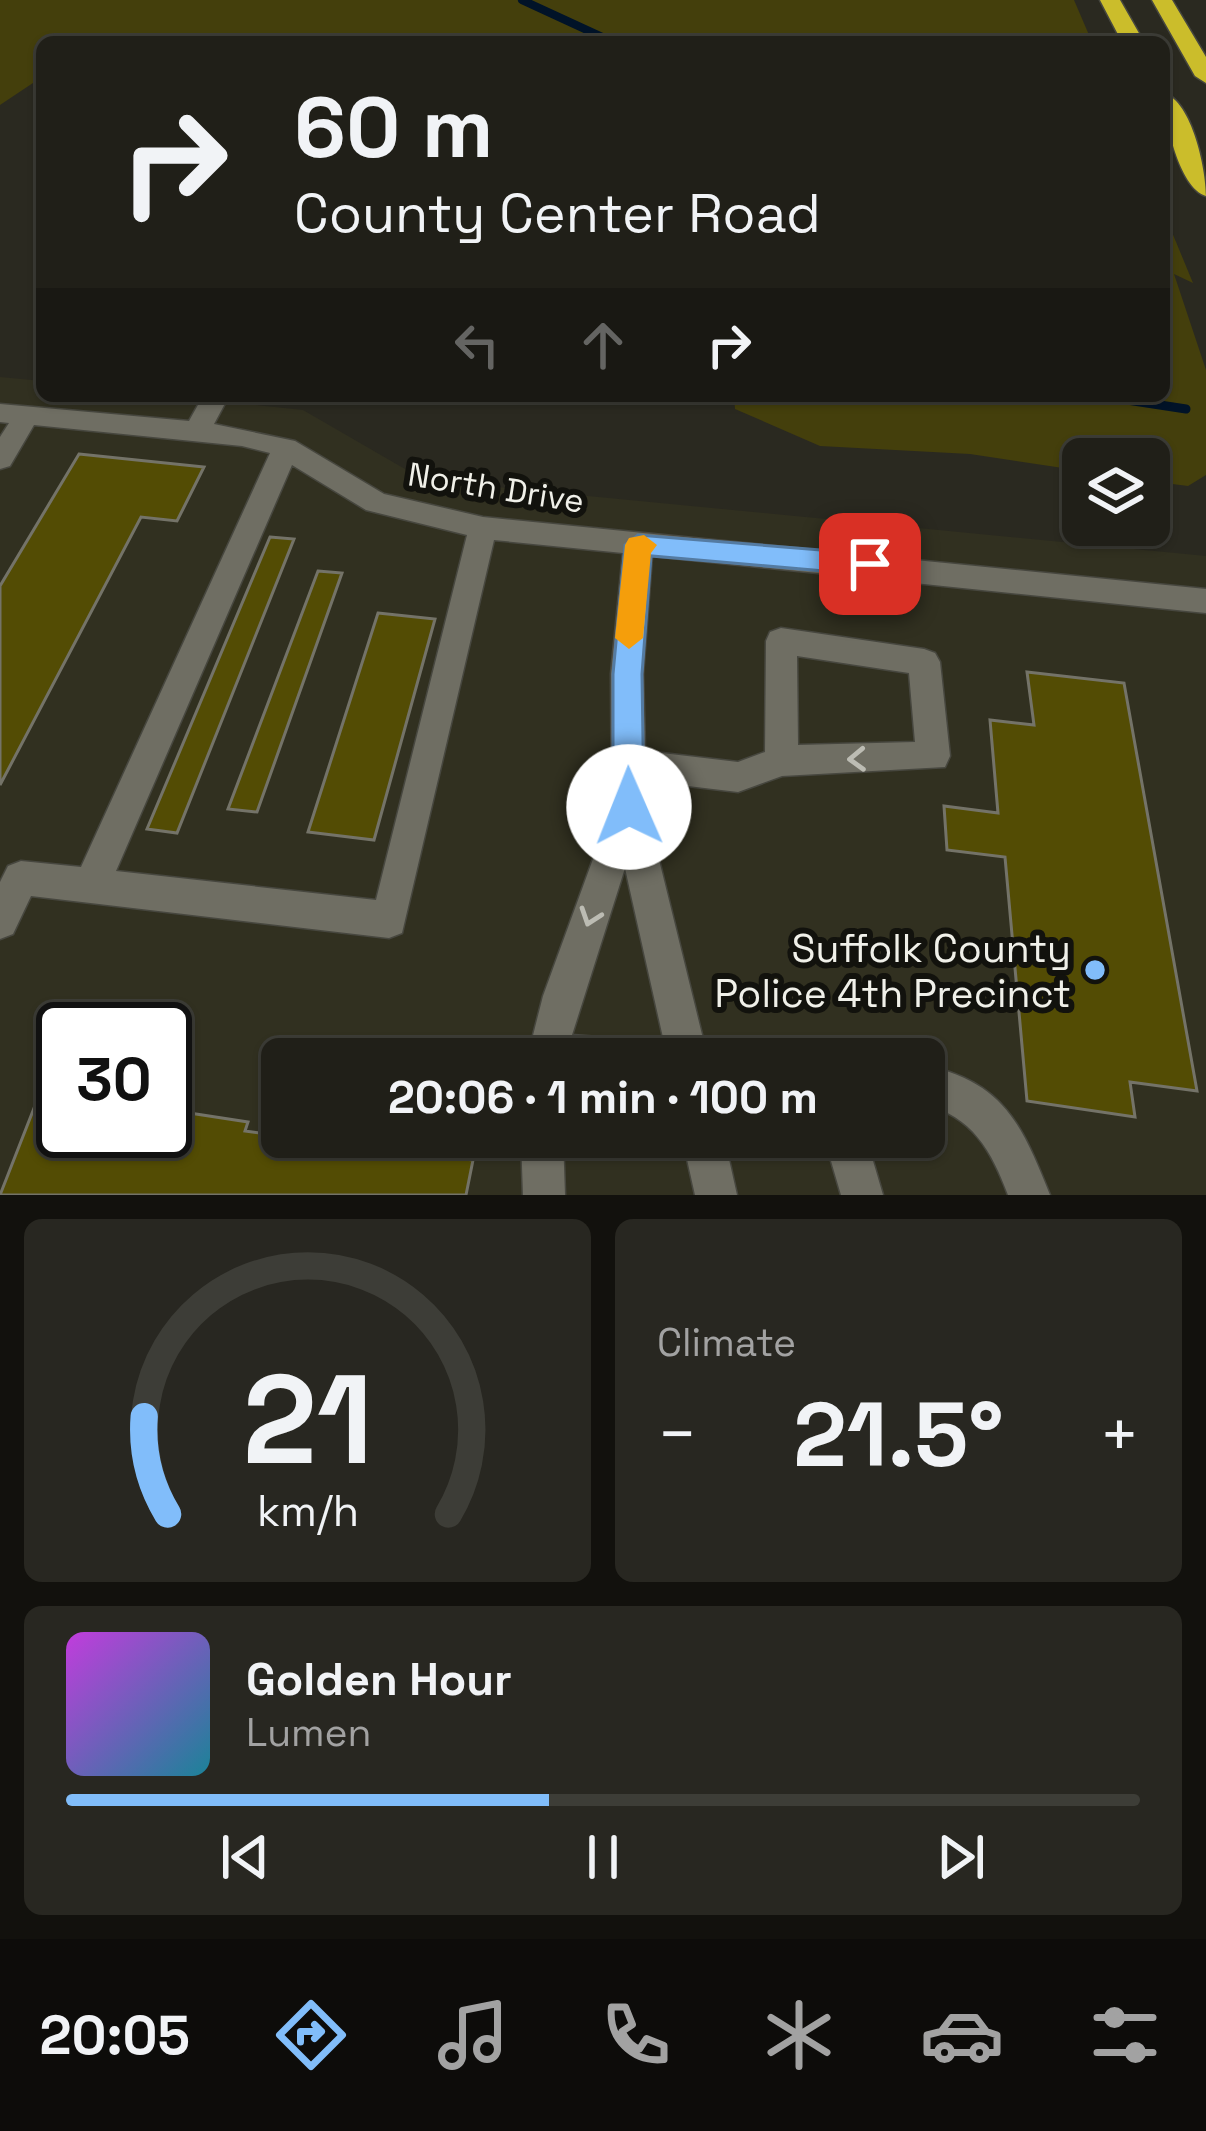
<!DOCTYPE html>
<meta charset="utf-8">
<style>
body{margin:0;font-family:"Space Grotesk",sans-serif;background:#282721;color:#f1f3f6;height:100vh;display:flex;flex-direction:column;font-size:45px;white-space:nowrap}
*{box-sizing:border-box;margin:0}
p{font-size:39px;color:#a2a2a2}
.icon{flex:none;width:66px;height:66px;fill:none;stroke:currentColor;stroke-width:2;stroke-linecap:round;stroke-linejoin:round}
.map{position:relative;height:1195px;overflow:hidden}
.sheet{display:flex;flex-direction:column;gap:24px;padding:24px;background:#12110d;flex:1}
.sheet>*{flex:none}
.hud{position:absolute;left:36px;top:36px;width:1134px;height:366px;border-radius:18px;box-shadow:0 3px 9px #0004,0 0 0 3px #3d3d37;background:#201f18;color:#f1f3f6;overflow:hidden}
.buttons{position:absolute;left:1062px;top:438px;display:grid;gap:24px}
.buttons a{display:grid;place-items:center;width:108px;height:108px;border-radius:18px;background:#201f18;box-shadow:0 3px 9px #0004,0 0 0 3px #3d3d37;font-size:60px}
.speed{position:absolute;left:36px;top:1002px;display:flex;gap:24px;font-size:60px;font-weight:700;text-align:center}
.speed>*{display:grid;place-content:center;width:156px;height:156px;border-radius:50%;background:#201f18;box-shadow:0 3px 9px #0004,0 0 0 3px #3d3d37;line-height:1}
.speed .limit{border:6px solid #111;border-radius:18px;background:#fff;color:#111}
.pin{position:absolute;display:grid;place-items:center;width:102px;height:102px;color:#fff;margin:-51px;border-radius:24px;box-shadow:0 6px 18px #0006}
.me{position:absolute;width:132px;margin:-66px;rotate:359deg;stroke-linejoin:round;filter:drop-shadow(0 0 9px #0008)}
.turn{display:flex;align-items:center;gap:42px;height:252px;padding:0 60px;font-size:54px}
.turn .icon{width:156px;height:156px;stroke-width:2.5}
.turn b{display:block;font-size:84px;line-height:102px}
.lanes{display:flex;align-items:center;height:114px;padding:0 60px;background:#0003;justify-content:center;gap:60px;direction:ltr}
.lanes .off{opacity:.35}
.big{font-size:90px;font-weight:700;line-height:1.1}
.sheet .tile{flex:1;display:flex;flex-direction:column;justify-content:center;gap:18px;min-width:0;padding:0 42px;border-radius:18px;background:#282721}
.sheet .dial{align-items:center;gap:0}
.dial svg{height:312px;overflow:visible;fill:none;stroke:#3d3d37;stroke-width:7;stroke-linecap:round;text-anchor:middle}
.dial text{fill:#f1f3f6;stroke:none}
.song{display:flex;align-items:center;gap:36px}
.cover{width:144px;height:144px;border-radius:18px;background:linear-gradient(135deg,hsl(290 70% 55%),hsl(190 70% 35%))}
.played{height:12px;border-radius:6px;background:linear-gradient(90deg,#81bdfa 45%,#3d3d37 45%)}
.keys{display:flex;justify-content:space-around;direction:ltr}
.heat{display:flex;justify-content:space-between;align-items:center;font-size:66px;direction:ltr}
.sheet .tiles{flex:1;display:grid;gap:24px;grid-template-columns:1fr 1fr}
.tile:last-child{grid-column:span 2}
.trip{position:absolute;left:261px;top:1038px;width:684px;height:120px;border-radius:18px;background:#201f18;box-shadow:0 3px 9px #0004,0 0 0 3px #3d3d37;font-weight:700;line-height:120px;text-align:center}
.dock{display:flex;height:192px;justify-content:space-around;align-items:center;background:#0d0c0a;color:#a2a2a2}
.dock .icon{width:84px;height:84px}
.dock .on{color:#81bdfa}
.dock b{font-size:54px;color:#f1f3f6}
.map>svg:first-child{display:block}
.built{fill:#313020;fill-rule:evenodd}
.green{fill:#443f0c}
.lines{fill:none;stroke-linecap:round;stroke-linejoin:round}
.stream-far1{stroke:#011328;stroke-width:8}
.stream{stroke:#011328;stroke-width:9}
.building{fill:#534c04;stroke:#747368;stroke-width:3}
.minor-casing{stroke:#47473f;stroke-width:3}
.highway-casing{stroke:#47473f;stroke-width:3}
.minor{fill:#6f6e63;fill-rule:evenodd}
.highway{fill:#cbbd2b;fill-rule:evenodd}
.oneway{stroke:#bcbcb3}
.route{fill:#81bdfa;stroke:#547ba2;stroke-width:3}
.slow{fill:#f59e0b}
.poi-dot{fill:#81bdfa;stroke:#12120d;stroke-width:4.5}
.labels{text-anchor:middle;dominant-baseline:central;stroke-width:12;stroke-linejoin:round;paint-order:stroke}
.street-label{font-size:33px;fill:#f0f0e9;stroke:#12120d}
.near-poi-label{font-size:39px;fill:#f0f0e9;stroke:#12120d;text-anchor:end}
</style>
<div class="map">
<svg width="1206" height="1195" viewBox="0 0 1206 1195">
<rect width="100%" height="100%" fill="#2a2920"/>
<path class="built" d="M0 377 42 381V396H175L303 410 424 480 1206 556V1195H0ZM63 1029H165V1131H63ZM282 1059H924V1137H282Z"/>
<path class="green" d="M0 0H1074L1092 42H42V77L0 105Z
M1164 213 1193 283 1174 274 1206 370V475L1188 486 1149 481V459H1083V471L970 454 820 446 735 409 734 396H1164Z"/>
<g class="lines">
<path class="stream-far1" d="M522 0 613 42"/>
<path class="stream" d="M1101 396 1186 409"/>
</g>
<path class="building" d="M79 454 204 467 177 521 141 517 0 785V586Z
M270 537 294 539 177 833 147 829Z
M270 537 294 539 177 833 147 829Z
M318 571 342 573 257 812 228 809Z
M318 571 342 573 257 812 228 809Z
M378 613 435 619 374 840 308 832Z
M378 613 435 619 374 840 308 832Z
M1027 672 1124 683 1197 1091 1130 1082 1135 1117 1027 1101 1005 857 947 850 944 806 998 813 990 720 1034 725Z
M38 1098 63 1102V1131H165V1101L186 1104 183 1112 248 1122 245 1131 473 1160 466 1195H0Z"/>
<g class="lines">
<g class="minor-casing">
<path id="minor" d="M203 396H229L214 424 295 441 384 494 483 517 1206 589V613L652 556 643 674 645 751 738 762 765 752 766 641 770 632 781 628 924 649 935 653 940 662 950 756 945 767 782 776 738 792 646 781V807L708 1059H527L543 996 612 807 611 674 623 553 494 540 402 933 389 938 31 896 13 934 0 939V882L8 866 21 861 81 867 270 453 242 446 34 425 10 466 0 469V437L9 423 0 422V404L189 421ZM292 465 366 510 467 535 376 900 116 871ZM797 656 909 673 915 742 798 745ZM625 868 664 1042 572 1035Z
M924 1065C1004 1082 1022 1125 1050 1195H1008C992 1152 972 1115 924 1105Z
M521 1137H563L565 1195H523Z
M682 1137H724L737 1195H695Z
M824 1137H866L883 1195H841Z"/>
</g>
<g class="highway-casing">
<path id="highway" d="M1100 0H1120L1144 42H1122Z
M1152 0H1172L1206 57V83L1195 76Z
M1164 93C1192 102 1206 169 1206 196 1179 188 1164 119 1164 93Z"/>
</g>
<use href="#minor" class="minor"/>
<use href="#highway" class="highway"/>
</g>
<defs><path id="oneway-chevron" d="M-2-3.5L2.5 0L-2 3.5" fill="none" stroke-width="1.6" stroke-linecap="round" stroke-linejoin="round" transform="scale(3)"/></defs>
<g class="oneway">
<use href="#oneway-chevron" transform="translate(857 759) rotate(178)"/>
<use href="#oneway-chevron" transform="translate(590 917) rotate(109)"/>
</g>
<path class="route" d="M638 535 870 554 884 564 870 575 651 556 642 674 644 807 640 817 629 821 618 817 613 807V674L625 545Z"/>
<path class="slow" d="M644 535 657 545 651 553 643 638 629 649 615 638 625 545 629 538Z"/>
<circle class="poi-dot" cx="1095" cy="970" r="12"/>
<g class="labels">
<g class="street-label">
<text transform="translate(496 488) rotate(9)">North Drive</text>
</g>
<g class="near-poi-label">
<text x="1071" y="948">Suffolk County<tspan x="1071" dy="45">Police 4th Precinct</tspan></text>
</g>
</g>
</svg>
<div class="buttons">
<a><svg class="icon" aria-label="layers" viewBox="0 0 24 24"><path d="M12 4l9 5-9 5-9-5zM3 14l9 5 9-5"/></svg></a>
</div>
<div class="speed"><div class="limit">30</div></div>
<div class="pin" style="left:870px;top:564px;background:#d93025"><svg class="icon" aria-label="arrive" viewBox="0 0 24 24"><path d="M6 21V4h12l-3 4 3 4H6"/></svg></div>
<svg class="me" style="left:629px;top:807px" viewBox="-20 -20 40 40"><circle r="19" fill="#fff"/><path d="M0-13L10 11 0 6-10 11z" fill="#81bdfa"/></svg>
<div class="trip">20:06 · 1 min · 100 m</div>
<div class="hud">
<div class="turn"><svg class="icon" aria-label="right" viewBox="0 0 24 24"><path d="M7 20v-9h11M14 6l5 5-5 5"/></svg><div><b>60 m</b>County Center Road</div></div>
<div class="lanes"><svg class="icon off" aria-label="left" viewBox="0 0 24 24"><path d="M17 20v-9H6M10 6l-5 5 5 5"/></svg><svg class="icon off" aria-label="ahead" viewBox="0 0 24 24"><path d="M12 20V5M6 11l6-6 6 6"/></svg><svg class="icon" aria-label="right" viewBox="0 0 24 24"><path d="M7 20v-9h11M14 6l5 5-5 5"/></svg></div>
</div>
</div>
<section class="sheet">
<div class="tiles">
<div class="tile dial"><svg viewBox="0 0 100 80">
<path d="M14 69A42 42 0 1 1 86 69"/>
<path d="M14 69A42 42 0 0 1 8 44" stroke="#81bdfa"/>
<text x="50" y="56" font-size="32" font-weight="700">21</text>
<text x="50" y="72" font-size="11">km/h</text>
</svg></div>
<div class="tile"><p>Climate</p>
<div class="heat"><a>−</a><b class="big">21.5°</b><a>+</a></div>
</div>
<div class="tile">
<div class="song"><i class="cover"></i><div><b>Golden Hour</b><p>Lumen</p></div></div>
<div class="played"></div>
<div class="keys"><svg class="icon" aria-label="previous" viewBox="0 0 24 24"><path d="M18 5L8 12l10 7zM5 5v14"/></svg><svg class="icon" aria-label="pause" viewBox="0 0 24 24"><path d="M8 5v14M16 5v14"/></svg><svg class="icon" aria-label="next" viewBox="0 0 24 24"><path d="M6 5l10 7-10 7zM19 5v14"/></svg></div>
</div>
</div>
</section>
<nav class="dock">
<b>20:05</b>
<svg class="icon on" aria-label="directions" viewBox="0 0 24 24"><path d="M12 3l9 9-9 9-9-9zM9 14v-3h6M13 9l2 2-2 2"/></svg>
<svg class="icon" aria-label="music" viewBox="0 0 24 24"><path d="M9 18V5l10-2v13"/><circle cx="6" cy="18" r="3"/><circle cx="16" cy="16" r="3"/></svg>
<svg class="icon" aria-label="phone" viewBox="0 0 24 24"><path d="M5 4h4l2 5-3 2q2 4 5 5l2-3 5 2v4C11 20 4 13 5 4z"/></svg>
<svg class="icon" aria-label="climate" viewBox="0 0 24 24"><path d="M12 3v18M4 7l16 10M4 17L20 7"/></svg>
<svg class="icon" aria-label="car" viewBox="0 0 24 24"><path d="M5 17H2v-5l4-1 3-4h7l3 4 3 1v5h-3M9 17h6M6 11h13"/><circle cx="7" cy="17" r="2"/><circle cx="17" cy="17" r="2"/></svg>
<svg class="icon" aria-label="filters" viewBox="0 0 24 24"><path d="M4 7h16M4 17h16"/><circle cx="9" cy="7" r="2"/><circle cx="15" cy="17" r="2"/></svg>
</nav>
